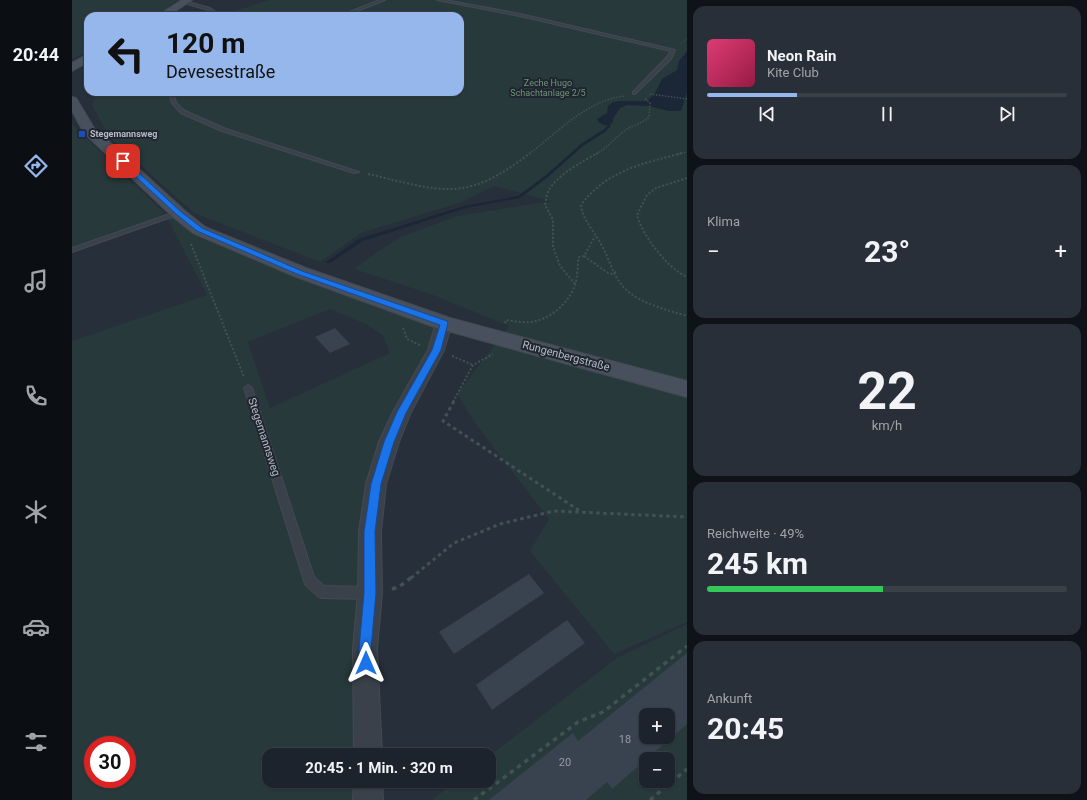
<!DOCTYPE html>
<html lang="de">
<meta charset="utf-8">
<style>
body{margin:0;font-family:Roboto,sans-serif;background:#292f38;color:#f1f3f6;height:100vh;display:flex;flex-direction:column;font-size:15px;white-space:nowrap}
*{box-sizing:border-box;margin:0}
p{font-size:13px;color:#a0a4a9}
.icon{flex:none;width:22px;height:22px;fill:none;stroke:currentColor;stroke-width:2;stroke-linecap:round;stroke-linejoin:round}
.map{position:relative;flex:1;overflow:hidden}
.details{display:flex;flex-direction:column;gap:6px;padding:6px;background:#0f1318;width:400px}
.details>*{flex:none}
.guide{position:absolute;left:12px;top:12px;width:380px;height:84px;border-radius:12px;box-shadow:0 1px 3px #0004,0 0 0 1px #3a4048;background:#95b7eb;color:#111;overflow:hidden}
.fabs{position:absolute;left:567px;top:708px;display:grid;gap:8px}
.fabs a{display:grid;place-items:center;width:36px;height:36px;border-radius:8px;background:#1c232c;box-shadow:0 1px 3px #0004,0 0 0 1px #3a4048;font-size:20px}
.speed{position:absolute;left:12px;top:736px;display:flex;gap:8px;font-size:20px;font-weight:700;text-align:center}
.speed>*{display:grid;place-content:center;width:52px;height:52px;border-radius:50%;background:#1c232c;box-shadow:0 1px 3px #0004,0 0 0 1px #3a4048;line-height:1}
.speed .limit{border:6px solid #d22;background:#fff;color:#111}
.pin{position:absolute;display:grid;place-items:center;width:34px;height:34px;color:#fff;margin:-17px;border-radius:8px;box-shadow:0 2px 6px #0006}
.me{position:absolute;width:44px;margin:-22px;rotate:0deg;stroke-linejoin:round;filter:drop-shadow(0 0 3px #0008)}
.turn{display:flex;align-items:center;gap:14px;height:84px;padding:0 16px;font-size:18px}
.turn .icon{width:52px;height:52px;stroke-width:2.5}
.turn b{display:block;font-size:28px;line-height:34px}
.big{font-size:30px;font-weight:700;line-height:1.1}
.details .widget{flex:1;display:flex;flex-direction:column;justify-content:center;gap:6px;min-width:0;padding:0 14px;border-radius:12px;background:#292f38}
.details .dial{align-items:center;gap:0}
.dial b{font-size:52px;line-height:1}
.song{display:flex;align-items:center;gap:12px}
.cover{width:48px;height:48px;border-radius:6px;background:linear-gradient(135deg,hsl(340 70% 55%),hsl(340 70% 35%))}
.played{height:4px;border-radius:2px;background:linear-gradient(90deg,#95b7eb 25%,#3a4048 25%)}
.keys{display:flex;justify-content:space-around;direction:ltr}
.heat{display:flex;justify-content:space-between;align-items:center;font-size:22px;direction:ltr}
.charge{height:6px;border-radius:3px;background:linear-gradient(90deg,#34c759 49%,#3a4048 0)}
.trip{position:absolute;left:190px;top:748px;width:234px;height:40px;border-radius:12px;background:#1c232c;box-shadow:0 1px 3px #0004,0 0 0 1px #3a4048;font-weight:700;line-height:40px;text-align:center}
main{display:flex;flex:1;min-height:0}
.dock{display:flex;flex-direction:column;width:72px;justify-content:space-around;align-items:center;background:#0b0e12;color:#a0a4a9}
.dock .icon{width:28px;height:28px}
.dock .current{color:#95b7eb}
.dock b{font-size:18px;color:#f1f3f6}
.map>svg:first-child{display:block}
.green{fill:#28393b;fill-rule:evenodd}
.water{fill:#1b2637}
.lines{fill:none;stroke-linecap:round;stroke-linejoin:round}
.stream{fill:#1b2637;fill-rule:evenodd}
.building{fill:#394350;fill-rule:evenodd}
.lane-casing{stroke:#434a53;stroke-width:2}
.street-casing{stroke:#434a53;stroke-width:2}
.secondary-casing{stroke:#434a53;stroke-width:2}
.path-far4{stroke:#415253;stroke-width:1;stroke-dasharray:1.5 1.5;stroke-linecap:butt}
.path-far3{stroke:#415253;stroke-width:1.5;stroke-dasharray:1.5 1.5;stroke-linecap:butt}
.path-far2{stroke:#415253;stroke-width:2;stroke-dasharray:2 2;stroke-linecap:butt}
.path-far1{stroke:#415253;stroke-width:3;stroke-dasharray:3.5 3.5;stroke-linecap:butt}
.path{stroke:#415253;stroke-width:3.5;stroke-dasharray:4.5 4.5;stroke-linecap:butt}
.lane{fill:#3a414a;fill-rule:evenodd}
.street{fill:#3a414a;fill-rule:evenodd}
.secondary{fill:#48505d;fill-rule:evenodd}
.route{fill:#1a73e8;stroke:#114b97}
.transit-dot{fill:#1a4fb4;stroke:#1f262f;stroke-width:1.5}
.labels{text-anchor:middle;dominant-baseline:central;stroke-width:4;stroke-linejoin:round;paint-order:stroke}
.far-park-label{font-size:9px;fill:#709478;stroke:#1f262f}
.far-poi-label{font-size:9px;font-weight:bold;fill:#b6bcc6;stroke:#1f262f;text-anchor:start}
.street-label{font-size:11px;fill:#b6bcc6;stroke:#1f262f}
.near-number-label{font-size:11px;fill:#959ca6}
</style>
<main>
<nav class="dock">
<b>20:44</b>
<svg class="icon current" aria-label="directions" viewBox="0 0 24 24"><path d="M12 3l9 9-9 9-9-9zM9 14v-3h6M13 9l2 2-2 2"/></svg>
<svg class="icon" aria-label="music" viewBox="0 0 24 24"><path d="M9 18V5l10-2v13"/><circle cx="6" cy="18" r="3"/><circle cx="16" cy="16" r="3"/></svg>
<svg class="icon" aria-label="phone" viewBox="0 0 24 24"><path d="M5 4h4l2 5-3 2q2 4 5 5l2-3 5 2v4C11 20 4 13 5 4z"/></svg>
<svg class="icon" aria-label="climate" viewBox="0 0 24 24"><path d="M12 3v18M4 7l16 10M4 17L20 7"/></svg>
<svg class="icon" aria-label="car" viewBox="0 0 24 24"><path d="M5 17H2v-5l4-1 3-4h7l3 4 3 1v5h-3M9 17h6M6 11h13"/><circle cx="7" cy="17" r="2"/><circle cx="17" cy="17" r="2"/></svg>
<svg class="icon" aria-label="filters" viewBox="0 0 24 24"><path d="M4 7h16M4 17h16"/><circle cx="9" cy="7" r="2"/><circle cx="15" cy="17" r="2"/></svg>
</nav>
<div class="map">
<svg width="615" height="800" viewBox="0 0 615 800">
<rect width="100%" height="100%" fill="#262f3a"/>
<path class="green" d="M0 0H108L83 16H16V51L0 59Z
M197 0H615V622L542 654 458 551 477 519 403 423 385 394 437 326 361 295 282 269 308 250 329 237 385 216 479 201 422 186 390 202 289 233 248 262 122 213 37 137 20 105 25 92H388V16H156L158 14H153Z
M0 124 93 214H101L159 244 372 323 304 484 296 755H197V781H296V800H0V341L135 295 93 214 0 247ZM258 309 296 325 311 336 318 353 198 408 176 342ZM21 745H55V779H21Z
M615 624V800H360L384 781H417V756L545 658ZM574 715H596V737H574ZM574 759H596V781H574Z"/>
<path class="water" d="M615 51V91L609 111H597L576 106 555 105 548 108 541 119V122L537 126C532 125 527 124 525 119L535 113 536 106 541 102 548 101H575L583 93 590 79 605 70 607 61Z"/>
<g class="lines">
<path class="stream" d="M536 125 539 126 533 132 511 146 476 177 448 198 394 208 291 241 258 263H254V262L287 239 392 206 446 196 474 175 509 144 531 130Z"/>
</g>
<path class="building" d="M263 328 278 344 258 353 243 337Z
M457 574 472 593 382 654 367 632Z
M495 620 513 643 420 710 404 685Z
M615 653V724L540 789 535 782 514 800H417L501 733 506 741ZM574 715H596V737H574Z"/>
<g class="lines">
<g class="lane-casing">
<path id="lane" d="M308 0H313L272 16H267Z
M365 0H373L448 14 603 50 599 59 563 94H561V92L595 57 599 51 448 16Z
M113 1 138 8 150 16H145L136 10 112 3Z
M100 92H104L102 95 104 103 113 111 154 129 287 172 282 173 150 131 109 113 100 103 98 95Z
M106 211 109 213 108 214 0 252V248Z
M176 385 180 388 242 577 252 586 298 587 302 589 304 593 302 597 298 599 250 598 246 596 233 584 172 388Z"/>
</g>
<g class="street-casing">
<path id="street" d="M372 318 378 319 380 323 372 350 339 412 327 442 314 484 309 532 310 593 305 649 310 755H282L281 649 286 593 287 532 294 484 307 442 321 412 356 350 364 323 366 319Z
M282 781H310L311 800H281Z"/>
</g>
<g class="secondary-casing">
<path id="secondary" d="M110 0H120L96 16H85Z
M16 54V62L0 71V63Z
M0 97 4 98 22 128 112 210 133 227 234 268 378 318 615 381V397L365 328 222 276 121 233 100 216 12 133 0 111Z"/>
</g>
<path class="path-far4" d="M609 44 615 39"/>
<path class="path-far3" d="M578 94 615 99
M457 154C486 132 515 100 553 96
M524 154C535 148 542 139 552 131 560 125 570 124 577 117L578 103 572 98
M606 154 615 152"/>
<path class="path-far2" d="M610 153C570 164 535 170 509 205 511 222 523 231 530 246 537 258 540 273 549 284 562 302 595 310 615 316
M296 174C370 191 393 204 458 153
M615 178 584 188 575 195 565 215C570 235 596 269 615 277
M119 244 172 377
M512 256 536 273 540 274 544 272
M503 284 488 266 481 247V220L473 205C474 201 474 196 476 192 483 176 511 161 526 153
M433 323 434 320C442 321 451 323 459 322 479 319 496 304 503 285 506 276 505 266 507 257L512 256 523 236
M331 328 335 339 348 345
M380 356 401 365
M381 402 401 365 421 354"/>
<path class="path-far1" d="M382 401 371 421 508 511
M339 578 382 543 428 524 482 511 615 517"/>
<path class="path" d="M320 589 327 587 340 577
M402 800 506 722 531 712 615 646
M578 800 615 769"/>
<use href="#lane" class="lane"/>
<use href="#street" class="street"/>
<use href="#secondary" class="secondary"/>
</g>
<path class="route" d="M49 160H53L108 211 130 228 230 271 375 321 376 323 369 350 334 413 322 442 309 484 303 532 304 593 299 649 300 663 298 668 294 670 289 668 287 663V649L292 593V532L299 484 312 442 325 412 360 350 368 325 225 274 125 231 104 214 49 163Z"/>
<rect class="transit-dot" x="6" y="130" width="8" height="8" rx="2"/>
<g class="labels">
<g class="far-park-label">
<text x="476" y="83">Zeche Hugo<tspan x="476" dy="10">Schachtanlage 2/5</tspan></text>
</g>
<g class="far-poi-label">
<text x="18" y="134">Stegemannsweg</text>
</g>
<g class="street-label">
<text transform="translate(494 356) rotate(15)">Rungenbergstraße</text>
<text transform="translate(192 437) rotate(72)">Stegemannsweg</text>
</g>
<g class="near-number-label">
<text x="553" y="739">18</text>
<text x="493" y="762">20</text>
</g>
</g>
</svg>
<div class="fabs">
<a>+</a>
<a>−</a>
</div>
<div class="speed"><div class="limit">30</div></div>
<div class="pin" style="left:51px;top:161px;background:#d93025"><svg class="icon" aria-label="arrive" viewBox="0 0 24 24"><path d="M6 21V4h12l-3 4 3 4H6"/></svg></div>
<svg class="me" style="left:294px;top:663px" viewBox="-20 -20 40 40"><path d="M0-17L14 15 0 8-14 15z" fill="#1a73e8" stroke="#fff" stroke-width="4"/></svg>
<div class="trip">20:45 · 1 Min. · 320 m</div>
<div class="guide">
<div class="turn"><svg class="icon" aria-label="left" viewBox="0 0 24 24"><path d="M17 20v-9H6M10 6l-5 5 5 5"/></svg><div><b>120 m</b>Devesestraße</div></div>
</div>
</div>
<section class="details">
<div class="widget">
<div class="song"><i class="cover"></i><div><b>Neon Rain</b><p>Kite Club</p></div></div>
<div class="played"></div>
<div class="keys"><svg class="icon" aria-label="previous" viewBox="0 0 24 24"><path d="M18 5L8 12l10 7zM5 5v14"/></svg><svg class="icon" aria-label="pause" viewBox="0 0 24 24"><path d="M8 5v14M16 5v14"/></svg><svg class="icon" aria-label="next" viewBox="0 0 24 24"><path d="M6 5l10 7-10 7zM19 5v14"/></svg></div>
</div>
<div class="widget"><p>Klima</p>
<div class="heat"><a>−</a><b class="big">23°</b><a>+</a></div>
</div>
<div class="widget dial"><b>22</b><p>km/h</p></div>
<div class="widget"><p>Reichweite · 49%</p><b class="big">245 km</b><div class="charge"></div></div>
<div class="widget"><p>Ankunft</p><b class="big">20:45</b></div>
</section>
</main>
